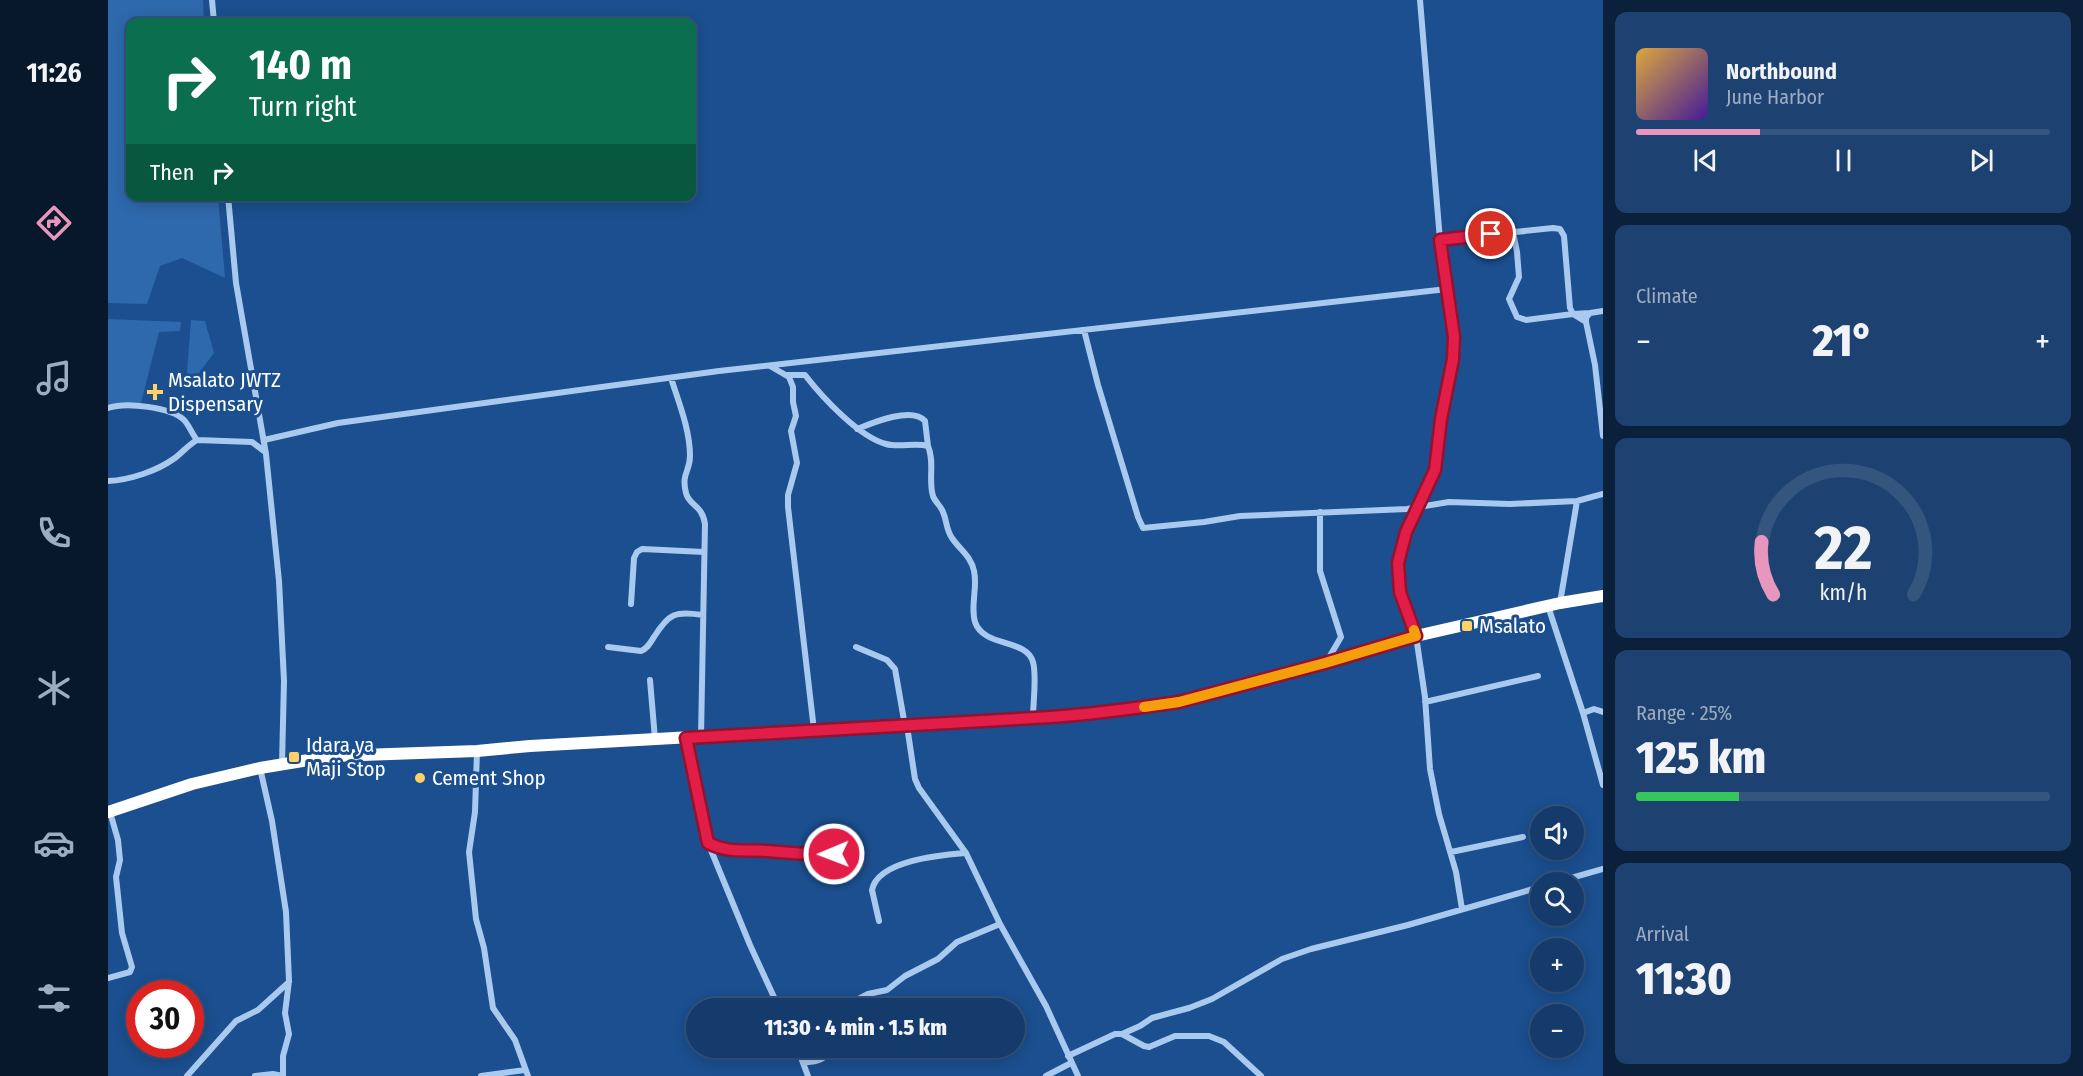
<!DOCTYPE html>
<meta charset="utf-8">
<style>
body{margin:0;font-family:"Fira Sans Condensed",sans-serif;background:#1d4271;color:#f1f3f6;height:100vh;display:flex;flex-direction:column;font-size:22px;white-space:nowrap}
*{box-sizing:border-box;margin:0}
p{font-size:20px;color:#9dadc1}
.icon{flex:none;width:33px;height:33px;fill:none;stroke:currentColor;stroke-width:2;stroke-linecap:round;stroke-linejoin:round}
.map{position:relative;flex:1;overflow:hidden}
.side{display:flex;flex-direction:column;gap:12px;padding:12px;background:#0b203b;width:480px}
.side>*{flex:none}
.hud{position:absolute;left:18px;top:18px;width:570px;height:183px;border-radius:12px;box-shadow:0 3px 15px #0003,0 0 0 2px #33557e;background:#0b6e4f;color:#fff;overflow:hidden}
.tools{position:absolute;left:1422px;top:806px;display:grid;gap:12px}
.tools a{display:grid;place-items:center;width:54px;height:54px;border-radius:50%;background:#143b6b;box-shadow:0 3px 15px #0003,0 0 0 2px #33557e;font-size:30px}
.speed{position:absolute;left:18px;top:980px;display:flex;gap:12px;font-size:30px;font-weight:700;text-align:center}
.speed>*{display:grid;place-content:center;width:78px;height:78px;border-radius:50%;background:#143b6b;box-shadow:0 3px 15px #0003,0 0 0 2px #33557e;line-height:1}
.speed .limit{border:9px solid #d22;background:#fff;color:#111}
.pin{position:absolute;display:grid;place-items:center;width:51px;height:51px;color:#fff;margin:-26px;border:3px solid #fff;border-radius:50%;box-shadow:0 2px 6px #0007}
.me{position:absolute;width:66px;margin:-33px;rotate:269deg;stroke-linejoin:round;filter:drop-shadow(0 0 4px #0008)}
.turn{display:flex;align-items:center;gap:21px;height:126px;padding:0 24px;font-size:27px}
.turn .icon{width:78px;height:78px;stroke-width:2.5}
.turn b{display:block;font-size:42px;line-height:51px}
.then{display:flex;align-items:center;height:57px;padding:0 24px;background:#0003;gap:12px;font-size:22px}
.big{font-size:45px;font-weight:800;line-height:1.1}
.side .tile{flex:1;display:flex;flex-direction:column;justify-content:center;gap:9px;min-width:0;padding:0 21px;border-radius:12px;background:#1d4271}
.side .dial{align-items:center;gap:0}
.dial svg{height:156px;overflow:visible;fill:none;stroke:#33557e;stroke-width:7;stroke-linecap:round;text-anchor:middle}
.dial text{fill:#f1f3f6;stroke:none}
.song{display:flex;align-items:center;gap:18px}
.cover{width:72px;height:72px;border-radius:9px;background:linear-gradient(135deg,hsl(40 70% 55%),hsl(260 70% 35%))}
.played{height:6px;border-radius:3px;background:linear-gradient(90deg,#e797bd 30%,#33557e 30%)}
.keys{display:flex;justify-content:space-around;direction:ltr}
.heat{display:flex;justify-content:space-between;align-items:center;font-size:33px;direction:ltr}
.charge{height:9px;border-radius:4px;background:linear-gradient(90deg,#34c759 25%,#33557e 0)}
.trip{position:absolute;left:578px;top:998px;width:339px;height:60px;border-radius:30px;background:#143b6b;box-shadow:0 3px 15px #0003,0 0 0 2px #33557e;font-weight:800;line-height:60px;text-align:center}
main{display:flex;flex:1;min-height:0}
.tab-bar{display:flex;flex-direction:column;width:108px;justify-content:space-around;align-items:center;background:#08182b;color:#9dadc1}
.tab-bar .icon{width:42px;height:42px}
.tab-bar .selected{color:#e797bd}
.tab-bar b{font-size:27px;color:#f1f3f6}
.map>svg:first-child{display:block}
.green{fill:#2e69ad}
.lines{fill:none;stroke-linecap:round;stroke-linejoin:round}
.street{stroke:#a9c9ee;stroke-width:6}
.highway{stroke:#fff;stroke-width:12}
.route-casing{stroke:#92132f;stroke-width:15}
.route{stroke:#e11d48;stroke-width:10}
.slow{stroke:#f59e0b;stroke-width:10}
.poi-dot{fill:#ffd166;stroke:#1b4f8f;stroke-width:2}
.labels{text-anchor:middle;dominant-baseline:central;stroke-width:6;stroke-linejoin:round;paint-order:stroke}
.poi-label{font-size:21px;fill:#fff;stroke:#1b4f8f;text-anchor:start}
</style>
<main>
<nav class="tab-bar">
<b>11:26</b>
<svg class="icon selected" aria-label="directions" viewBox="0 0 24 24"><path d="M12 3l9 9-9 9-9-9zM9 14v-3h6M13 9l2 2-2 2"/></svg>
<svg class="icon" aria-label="music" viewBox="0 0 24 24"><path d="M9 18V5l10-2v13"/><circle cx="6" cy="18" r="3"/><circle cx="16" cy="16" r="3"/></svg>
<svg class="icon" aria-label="phone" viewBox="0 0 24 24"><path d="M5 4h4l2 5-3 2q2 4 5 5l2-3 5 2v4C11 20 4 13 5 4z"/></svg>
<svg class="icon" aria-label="climate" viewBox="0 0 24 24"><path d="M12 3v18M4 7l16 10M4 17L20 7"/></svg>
<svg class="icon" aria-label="car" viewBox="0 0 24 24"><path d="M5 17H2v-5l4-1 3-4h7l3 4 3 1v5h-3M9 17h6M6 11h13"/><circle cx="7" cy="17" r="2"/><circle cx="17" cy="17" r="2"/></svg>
<svg class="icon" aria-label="filters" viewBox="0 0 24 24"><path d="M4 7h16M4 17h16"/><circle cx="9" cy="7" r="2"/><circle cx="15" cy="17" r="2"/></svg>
</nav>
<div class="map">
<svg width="1495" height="1076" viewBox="0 0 1495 1076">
<rect width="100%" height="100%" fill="#1b4f8f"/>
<path class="green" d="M0 0H95L96 22H22V196L110 197 117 278 74 258 52 266 39 304 0 303Z
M0 319 73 322 72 331 51 332 33 403 0 404Z
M83 320 97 321 106 353 82 385 79 372Z"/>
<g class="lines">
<path class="street" d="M104 0 106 22
M1312 0 1332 240 1344 322 1346 350 1333 419 1327 470 1298 532 1291 556 1290 579 1292 592 1308 636 1317 697 1322 769 1331 814 1348 872 1354 909
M120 196 128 283 158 454 171 581 176 681 174 764
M1405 232 1409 252 1411 277 1401 299 1409 317 1418 320 1465 314 1478 322
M1332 240 1445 228 1452 229 1456 236 1462 308 1465 314 1482 313
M1495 311 1482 313 1478 318V322L1487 365 1495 436
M976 330 990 385 1030 517 1035 528 1096 522 1132 516 1299 509 1341 502 1402 504 1469 501 1495 494
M662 366 681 377 685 387V402L688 416 683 431 689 463 680 495V507L706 730
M679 375H697C714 397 751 437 778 444 792 448 807 442 820 446 827 462 820 480 825 496 827 502 833 506 835 512 839 521 838 530 844 538 852 550 863 556 866 571 870 588 862 605 867 622 876 648 918 638 925 662 929 677 925 702 925 718
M563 378C571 403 582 430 582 456 582 472 573 473 578 493 581 506 594 504 597 524L593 736
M0 408C18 402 63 407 76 420 81 425 84 434 89 440L144 442 156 451
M749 429C764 423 804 406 817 421L820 446
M156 440 230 423 611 371 1339 289
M0 481C22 480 49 471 67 458 75 452 79 446 89 440
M1212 512V571L1233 637 1219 661
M1452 603 1469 501
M523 604 526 558 529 552 534 549 596 552
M1440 606 1475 713 1495 785
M500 647 533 651C540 648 542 643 546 637 561 613 567 611 595 615
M748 647 779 660 787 669 797 726
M542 680 547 739
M1317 702 1430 676
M1475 713 1486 709 1495 712
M799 726 807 779 811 788 858 853 892 924 938 1006 970 1076
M578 738 600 843 642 945 671 1008
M369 751 367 812 361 852 368 919 376 948 385 1008 407 1040 420 1076
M601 843C622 854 638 849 660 851 683 853 703 855 726 854
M1343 852 1415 837
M1449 882 1495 869
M771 921 764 890C770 860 834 855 858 853
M0 978 22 972 24 967 14 933 8 877 12 860 10 840 2 812
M733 1008 760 994 779 990 797 976 830 959 849 942 892 924
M1014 1034 1032 1026 1044 1018 1081 1008 1104 999 1174 959 1203 949 1300 925 1432 887
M689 1047 700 1076
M960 1056 1007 1034H1014L1036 1046 1041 1047 1067 1036H1101L1116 1042 1153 1076
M695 1062C709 1063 718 1059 725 1047
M79 1076 128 1021 150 1010 181 982
M147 1076 165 1074 175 1076V1056L181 1034 177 1013 181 981 178 912 164 821 152 768
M373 1076 417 1070
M938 1076 963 1063"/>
<path class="highway" d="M0 812 84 784 152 768 225 756 369 751 422 746 943 717 994 713 1071 702 1217 663 1308 636 1452 603 1495 596"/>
</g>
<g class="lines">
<g class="route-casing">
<path id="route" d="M726 854C703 855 682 853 660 851 638 849 622 854 600 843L578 738 943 717C986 714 1029 708 1071 702L1217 663 1308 636 1292 592 1290 563 1298 532 1327 470 1333 419 1345 359 1346 337 1332 240 1383 234"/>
</g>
<use href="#route" class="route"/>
<path class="slow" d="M1036 707 1071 702 1217 663 1308 636 1306 630"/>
</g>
<g class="poi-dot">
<path d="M44 383h6v6h6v6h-6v6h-6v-6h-6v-6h6z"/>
<rect x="1353" y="620" width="12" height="12" rx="3"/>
<rect x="180" y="751" width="12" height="12" rx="3"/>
<circle cx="312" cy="778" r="6"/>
</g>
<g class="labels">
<g class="poi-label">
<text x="60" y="380">Msalato JWTZ<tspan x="60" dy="24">Dispensary</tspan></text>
<text x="1371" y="626">Msalato</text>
<text x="198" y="745">Idara ya<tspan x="198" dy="24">Maji Stop</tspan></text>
<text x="324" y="778">Cement Shop</text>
</g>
</g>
</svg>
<div class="tools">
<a><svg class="icon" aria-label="sound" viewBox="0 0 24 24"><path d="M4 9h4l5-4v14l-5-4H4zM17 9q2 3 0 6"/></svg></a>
<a><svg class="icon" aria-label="search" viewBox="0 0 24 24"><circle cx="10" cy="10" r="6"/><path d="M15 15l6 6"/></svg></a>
<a>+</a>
<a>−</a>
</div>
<div class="speed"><div class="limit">30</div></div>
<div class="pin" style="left:1383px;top:234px;background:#d93025"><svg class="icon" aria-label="arrive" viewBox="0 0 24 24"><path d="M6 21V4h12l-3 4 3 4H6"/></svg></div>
<svg class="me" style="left:726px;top:854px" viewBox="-20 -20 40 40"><circle r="17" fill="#e11d48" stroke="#fff" stroke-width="3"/><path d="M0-11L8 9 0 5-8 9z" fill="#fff"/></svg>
<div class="trip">11:30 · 4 min · 1.5 km</div>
<div class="hud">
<div class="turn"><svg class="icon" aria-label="right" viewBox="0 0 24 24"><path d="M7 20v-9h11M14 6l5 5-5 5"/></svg><div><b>140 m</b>Turn right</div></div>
<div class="then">Then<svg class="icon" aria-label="right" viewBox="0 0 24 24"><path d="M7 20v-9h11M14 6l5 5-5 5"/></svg></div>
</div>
</div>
<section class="side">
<div class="tile">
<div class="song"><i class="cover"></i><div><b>Northbound</b><p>June Harbor</p></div></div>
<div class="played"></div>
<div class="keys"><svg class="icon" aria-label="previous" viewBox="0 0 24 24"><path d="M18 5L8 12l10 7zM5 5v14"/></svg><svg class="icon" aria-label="pause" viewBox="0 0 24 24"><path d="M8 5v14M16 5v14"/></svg><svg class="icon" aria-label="next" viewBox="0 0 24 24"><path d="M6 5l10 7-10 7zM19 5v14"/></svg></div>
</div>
<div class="tile"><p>Climate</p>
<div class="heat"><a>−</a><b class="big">21°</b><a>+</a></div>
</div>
<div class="tile dial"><svg viewBox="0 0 100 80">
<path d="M14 69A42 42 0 1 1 86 69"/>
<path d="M14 69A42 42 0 0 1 8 42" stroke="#e797bd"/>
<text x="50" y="56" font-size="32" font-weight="700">22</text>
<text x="50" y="72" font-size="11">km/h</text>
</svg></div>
<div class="tile"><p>Range · 25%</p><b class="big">125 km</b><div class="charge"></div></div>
<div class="tile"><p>Arrival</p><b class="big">11:30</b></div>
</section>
</main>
